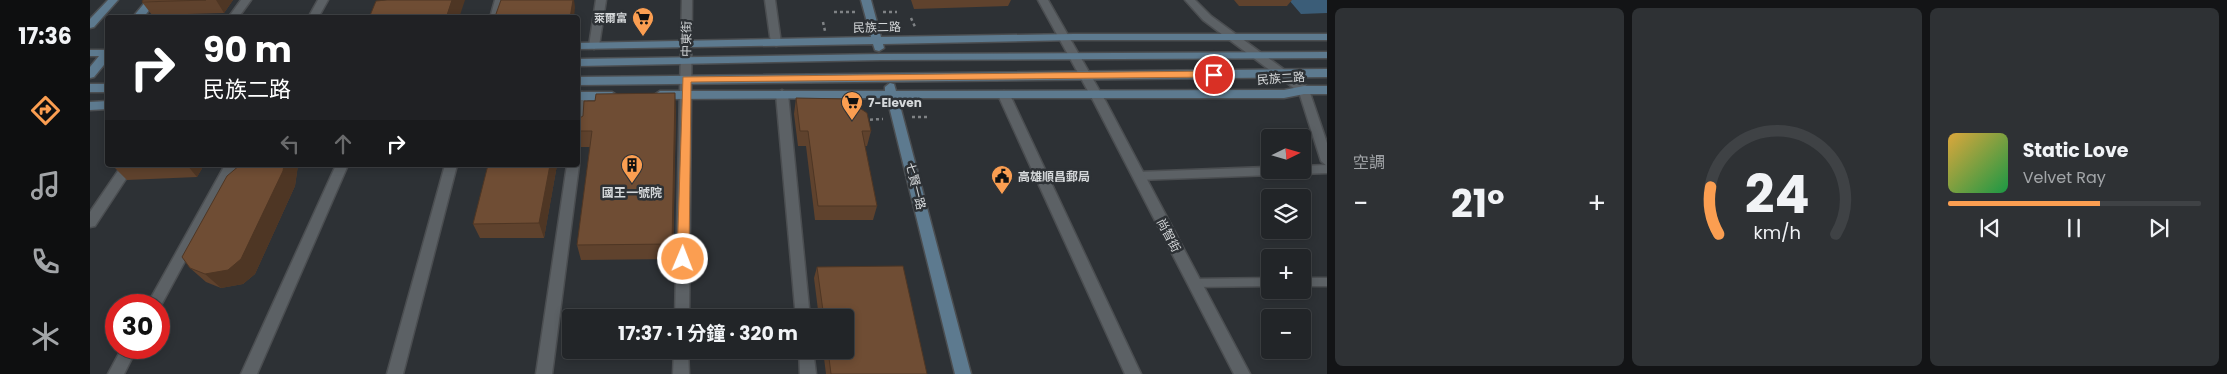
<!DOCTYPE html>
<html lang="zh-TW">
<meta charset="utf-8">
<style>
body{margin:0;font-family:Poppins,"Noto Sans TC",sans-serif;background:#2e3134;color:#f1f3f6;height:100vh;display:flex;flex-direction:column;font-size:19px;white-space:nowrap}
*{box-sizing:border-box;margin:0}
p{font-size:16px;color:#a2a5a8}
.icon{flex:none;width:28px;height:28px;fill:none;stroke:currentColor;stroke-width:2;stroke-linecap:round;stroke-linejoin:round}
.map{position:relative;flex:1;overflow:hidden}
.details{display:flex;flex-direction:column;gap:8px;padding:8px;background:#131416;width:900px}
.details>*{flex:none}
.guide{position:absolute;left:15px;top:15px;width:475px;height:152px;border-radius:5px;box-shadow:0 2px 8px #0003,0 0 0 1px #3f4245;background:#202124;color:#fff;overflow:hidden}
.needle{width:32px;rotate:85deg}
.controls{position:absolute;left:1171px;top:129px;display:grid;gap:10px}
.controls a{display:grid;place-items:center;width:50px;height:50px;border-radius:5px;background:#222528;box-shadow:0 2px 8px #0003,0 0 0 1px #3f4245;font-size:25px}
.speed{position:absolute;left:15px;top:294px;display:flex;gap:10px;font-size:25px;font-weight:700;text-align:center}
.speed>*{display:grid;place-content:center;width:65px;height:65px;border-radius:50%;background:#222528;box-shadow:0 2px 8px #0003,0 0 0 1px #3f4245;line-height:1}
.speed .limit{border:8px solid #d22;background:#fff;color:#111}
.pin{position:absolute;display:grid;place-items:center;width:42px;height:42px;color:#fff;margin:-21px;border:2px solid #fff;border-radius:50%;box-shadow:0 1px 5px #0007}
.me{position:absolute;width:55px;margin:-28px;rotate:1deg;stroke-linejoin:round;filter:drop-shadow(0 0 4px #0008)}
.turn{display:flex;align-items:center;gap:18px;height:105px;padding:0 15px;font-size:22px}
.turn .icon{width:65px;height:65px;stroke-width:2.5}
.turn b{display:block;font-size:35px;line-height:42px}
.lanes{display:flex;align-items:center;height:48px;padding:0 15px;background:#0003;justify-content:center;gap:25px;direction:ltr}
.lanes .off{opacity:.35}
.big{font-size:38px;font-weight:700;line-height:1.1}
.details .widget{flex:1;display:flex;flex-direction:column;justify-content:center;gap:8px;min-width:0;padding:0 18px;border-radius:8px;background:#2e3134}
.details .dial{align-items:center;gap:0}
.dial svg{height:130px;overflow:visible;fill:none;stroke:#3f4245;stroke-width:7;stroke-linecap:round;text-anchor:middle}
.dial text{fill:#f1f3f6;stroke:none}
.song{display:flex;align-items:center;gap:15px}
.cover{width:60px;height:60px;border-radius:8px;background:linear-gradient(135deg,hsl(40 70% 55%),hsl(140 70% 35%))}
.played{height:5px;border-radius:2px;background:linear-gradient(90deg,#fb9e51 60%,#3f4245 60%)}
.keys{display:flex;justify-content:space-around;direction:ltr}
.heat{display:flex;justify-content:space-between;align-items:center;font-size:28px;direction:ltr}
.details .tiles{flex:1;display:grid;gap:8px;grid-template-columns:repeat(3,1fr)}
.trip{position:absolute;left:472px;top:309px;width:292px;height:50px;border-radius:5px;background:#222528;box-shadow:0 2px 8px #0003,0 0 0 1px #3f4245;font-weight:700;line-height:50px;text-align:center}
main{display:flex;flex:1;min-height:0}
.dock{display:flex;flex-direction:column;width:90px;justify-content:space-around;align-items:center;background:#0e0f10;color:#a2a5a8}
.dock .icon{width:35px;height:35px}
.dock .active{color:#fb9e51}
.dock b{font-size:22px;color:#f1f3f6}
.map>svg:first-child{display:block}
.green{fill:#3b5d78}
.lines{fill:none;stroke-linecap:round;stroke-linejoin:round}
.lane-casing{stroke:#4b4e51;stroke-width:11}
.street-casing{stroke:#4b4e51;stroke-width:3}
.secondary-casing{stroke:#4b4e51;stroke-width:3}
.path{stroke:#7f8285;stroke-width:2.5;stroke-dasharray:3 3;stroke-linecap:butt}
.lane{stroke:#5c6165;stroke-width:8}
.street{fill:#5c6165;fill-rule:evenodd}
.secondary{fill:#5d7a8f;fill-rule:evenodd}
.wall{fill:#5f422d}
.shaded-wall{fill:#4e3624}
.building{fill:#6f4d34;stroke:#4e3624}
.route{fill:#fb9e51;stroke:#a36735}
.labels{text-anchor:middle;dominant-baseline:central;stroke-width:5;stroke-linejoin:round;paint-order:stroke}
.far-poi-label{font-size:11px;font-weight:bold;fill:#d5d8da;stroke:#2d3135;text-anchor:end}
.street-label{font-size:12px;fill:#d5d8da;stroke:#2d3135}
.poi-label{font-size:12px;font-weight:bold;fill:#d5d8da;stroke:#2d3135;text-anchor:start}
</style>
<main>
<nav class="dock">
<b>17:36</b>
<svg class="icon active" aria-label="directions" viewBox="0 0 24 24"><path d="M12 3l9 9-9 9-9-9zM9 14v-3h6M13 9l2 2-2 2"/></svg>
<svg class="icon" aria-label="music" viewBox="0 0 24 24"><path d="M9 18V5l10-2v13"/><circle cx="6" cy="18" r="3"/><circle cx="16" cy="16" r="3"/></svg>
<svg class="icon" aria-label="phone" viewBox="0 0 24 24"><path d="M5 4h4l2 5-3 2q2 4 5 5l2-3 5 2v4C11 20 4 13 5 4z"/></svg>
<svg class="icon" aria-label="climate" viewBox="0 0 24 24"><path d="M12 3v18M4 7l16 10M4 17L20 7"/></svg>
</nav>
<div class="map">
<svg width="1237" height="374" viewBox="0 0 1237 374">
<rect width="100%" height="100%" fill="#2d3135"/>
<path class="green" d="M1199 0H1237V13L1211 14Z"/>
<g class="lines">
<g class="lane-casing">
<path id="lane" d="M1212 170 1237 169
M1048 176 1205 170
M1212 282H1237
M1104 283 1180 282"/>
</g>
<g class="street-casing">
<path id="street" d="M151 0H161L148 18H138Z
M228 0H238L228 18H218Z
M405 0H415L410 18H400Z
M506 0H516L509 46 504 49 499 46Z
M592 0H602L599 318H585Z
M675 0H685L691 43 690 45 686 46 681 43Z
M948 0H958L1016 102 1160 374H1144L1004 102Z
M1095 0H1105L1121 16 1218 87 1237 143V166L1231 161 1209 92 1113 20Z
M692 90 698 94 720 318H706L686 94Z
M914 91 920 95 1051 374H1035L908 95Z
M492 92 498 96 494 131 488 135V94Z
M488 162 489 165 462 374H446L477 165H488Z
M32 165H45L5 226 0 227V212Z
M135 165H147L69 309V305H57Z
M246 165H258L167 374H151Z
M355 165H367L313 374H297Z
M32 348H47L34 374H18Z
M584 350H598L599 374H583Z
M709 350H723L726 374H710Z"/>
</g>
<g class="secondary-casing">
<path id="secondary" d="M18 0H28L4 27 0 28V19Z
M57 0H67L53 18H42Z
M771 0H781L791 37 984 34H1237V40H984L793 44 794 48 789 51 785 50 783 44 488 49V43L781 37Z
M0 50H18V60L4 77 0 78V67L9 56H0Z
M1237 52V58L791 60 488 66V59L791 54Z
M1237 69V77L488 85V77Z
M800 83 804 84 806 91 1194 90 1214 86H1237V94H1214L1194 98H808L881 374H865L797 98 570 99 564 95 570 91H795V87Z
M0 84H18V92H0Z
M488 92H522L528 96 522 100H488Z
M18 101V109L0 110V102Z"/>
</g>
<path class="path" d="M744 12H766
M793 12H807
M821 18 826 29
M733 22 735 31
M822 117H839
M774 120 793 119"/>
<use href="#lane" class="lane"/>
<use href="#street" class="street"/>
<use href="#secondary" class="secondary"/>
</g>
<path class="wall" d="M53 0H143L134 13 62 15 52 2Z
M821 0H921L918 6 824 9Z
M1144 0H1202L1197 6H1149Z
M706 98 781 131 777 146H775L787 206 783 220H725L716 146H708L704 114Z
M586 109 583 259 491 260 487 245 500 147H488V119Z
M26 165H114L107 177 37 180 24 167Z
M150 165H208L205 186 165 274 153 284 131 288 116 282 100 268Z
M467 165 454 238H390L383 224Z
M727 267 837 374H736L733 350H756V318H729L724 278Z"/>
<path class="shaded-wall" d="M126 0H143L134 13Z
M362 0H375L369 18H356Z
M483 0H484L485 7 484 18H480Z
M585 93 586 109 583 259 582 244Z
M97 165H114L107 177Z
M194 165H208L205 186 165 274 153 284 131 288 115 274Z
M460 165H467L454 238 449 223Z"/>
<path class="building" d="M53 0H116L52 2Z
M297 0H362L356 18H279L286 1Z
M411 0H483L480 18H412L406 14Z
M585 93 582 244 487 245 502 131H488V119L493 116 494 101H505L506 94Z
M706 98 756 99 777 113 781 131H772L787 206H728L718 131H710Z
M26 165H79L24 167Z
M150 165H194L193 171 151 259 138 270 115 274 100 268 92 257 137 176Z
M398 165H460L449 223 383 224Z
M813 266 837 374H741L738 350H756V318H734L727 267Z"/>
<path class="route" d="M1124 71 1127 72V77L601 82 599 259 593 264 587 259 593 77Z"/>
<defs>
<g id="supermarket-pin" transform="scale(1.125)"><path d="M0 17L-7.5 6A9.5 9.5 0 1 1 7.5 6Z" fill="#fb9e51" stroke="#2d3135"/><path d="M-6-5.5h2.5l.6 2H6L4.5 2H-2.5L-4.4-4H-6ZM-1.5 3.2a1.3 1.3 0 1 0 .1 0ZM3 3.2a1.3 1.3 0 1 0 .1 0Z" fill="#111"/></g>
<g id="building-pin" transform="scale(1.125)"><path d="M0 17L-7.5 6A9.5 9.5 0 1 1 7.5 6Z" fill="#fb9e51" stroke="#2d3135"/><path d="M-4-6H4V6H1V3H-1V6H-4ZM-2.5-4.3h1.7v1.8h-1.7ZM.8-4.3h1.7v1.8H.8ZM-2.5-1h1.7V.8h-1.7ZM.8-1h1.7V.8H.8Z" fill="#111"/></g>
<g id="civic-pin" transform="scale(1.125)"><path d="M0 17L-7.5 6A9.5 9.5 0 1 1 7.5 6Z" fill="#fb9e51" stroke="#2d3135"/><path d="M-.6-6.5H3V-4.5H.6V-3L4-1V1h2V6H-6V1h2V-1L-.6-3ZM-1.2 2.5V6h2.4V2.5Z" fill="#111"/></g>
</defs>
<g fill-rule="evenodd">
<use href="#supermarket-pin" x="553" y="18"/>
<use href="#supermarket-pin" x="762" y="102"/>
<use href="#building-pin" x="542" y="165"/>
<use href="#civic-pin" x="912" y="176"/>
</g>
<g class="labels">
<g class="far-poi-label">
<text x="537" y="18">萊爾富</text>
</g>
<g class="street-label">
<text transform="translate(787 27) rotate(-1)">民族二路</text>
<text transform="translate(596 39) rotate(-89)">中東街</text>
<text transform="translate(1191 78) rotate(-4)">民族二路</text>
<text transform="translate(826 186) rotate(76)">七賢一路</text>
<text transform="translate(1079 235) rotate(62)">尚智街</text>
</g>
<g class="poi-label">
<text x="778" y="102">7-Eleven</text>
<text x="928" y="176">高雄順昌郵局</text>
<text x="542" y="192" text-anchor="middle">國王一號院</text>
</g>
</g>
</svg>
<div class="controls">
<a><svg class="needle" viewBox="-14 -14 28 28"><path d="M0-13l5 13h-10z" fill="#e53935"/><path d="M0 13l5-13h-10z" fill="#a2a5a8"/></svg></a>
<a><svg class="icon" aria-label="layers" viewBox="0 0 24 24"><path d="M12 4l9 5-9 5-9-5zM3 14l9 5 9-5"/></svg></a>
<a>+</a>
<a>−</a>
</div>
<div class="speed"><div class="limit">30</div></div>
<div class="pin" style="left:1124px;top:75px;background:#d93025"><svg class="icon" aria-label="arrive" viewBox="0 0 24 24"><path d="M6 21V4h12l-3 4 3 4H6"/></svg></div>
<svg class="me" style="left:593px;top:259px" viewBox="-20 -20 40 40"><circle r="17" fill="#fb9e51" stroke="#fff" stroke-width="3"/><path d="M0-11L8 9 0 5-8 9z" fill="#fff"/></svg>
<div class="trip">17:37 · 1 分鐘 · 320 m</div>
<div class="guide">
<div class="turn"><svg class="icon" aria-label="right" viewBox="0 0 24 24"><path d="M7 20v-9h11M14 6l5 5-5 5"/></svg><div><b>90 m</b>民族二路</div></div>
<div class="lanes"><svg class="icon off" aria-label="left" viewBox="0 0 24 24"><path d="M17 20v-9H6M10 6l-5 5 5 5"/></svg><svg class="icon off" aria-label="ahead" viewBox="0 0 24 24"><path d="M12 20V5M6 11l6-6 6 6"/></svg><svg class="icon" aria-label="right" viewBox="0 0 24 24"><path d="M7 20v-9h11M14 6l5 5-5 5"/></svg></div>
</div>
</div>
<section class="details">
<div class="tiles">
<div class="widget"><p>空調</p>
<div class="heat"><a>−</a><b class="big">21°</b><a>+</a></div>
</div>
<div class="widget dial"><svg viewBox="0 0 100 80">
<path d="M14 69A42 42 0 1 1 86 69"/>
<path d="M14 69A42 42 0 0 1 9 40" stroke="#fb9e51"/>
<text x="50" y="56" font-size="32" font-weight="700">24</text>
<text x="50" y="72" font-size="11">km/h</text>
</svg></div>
<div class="widget">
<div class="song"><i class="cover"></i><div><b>Static Love</b><p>Velvet Ray</p></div></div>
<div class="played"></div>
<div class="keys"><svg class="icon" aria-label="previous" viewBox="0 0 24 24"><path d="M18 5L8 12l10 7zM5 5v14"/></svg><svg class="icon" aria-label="pause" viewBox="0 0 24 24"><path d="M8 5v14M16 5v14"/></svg><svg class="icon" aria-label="next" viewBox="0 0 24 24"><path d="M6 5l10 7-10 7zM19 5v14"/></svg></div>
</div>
</div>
</section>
</main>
